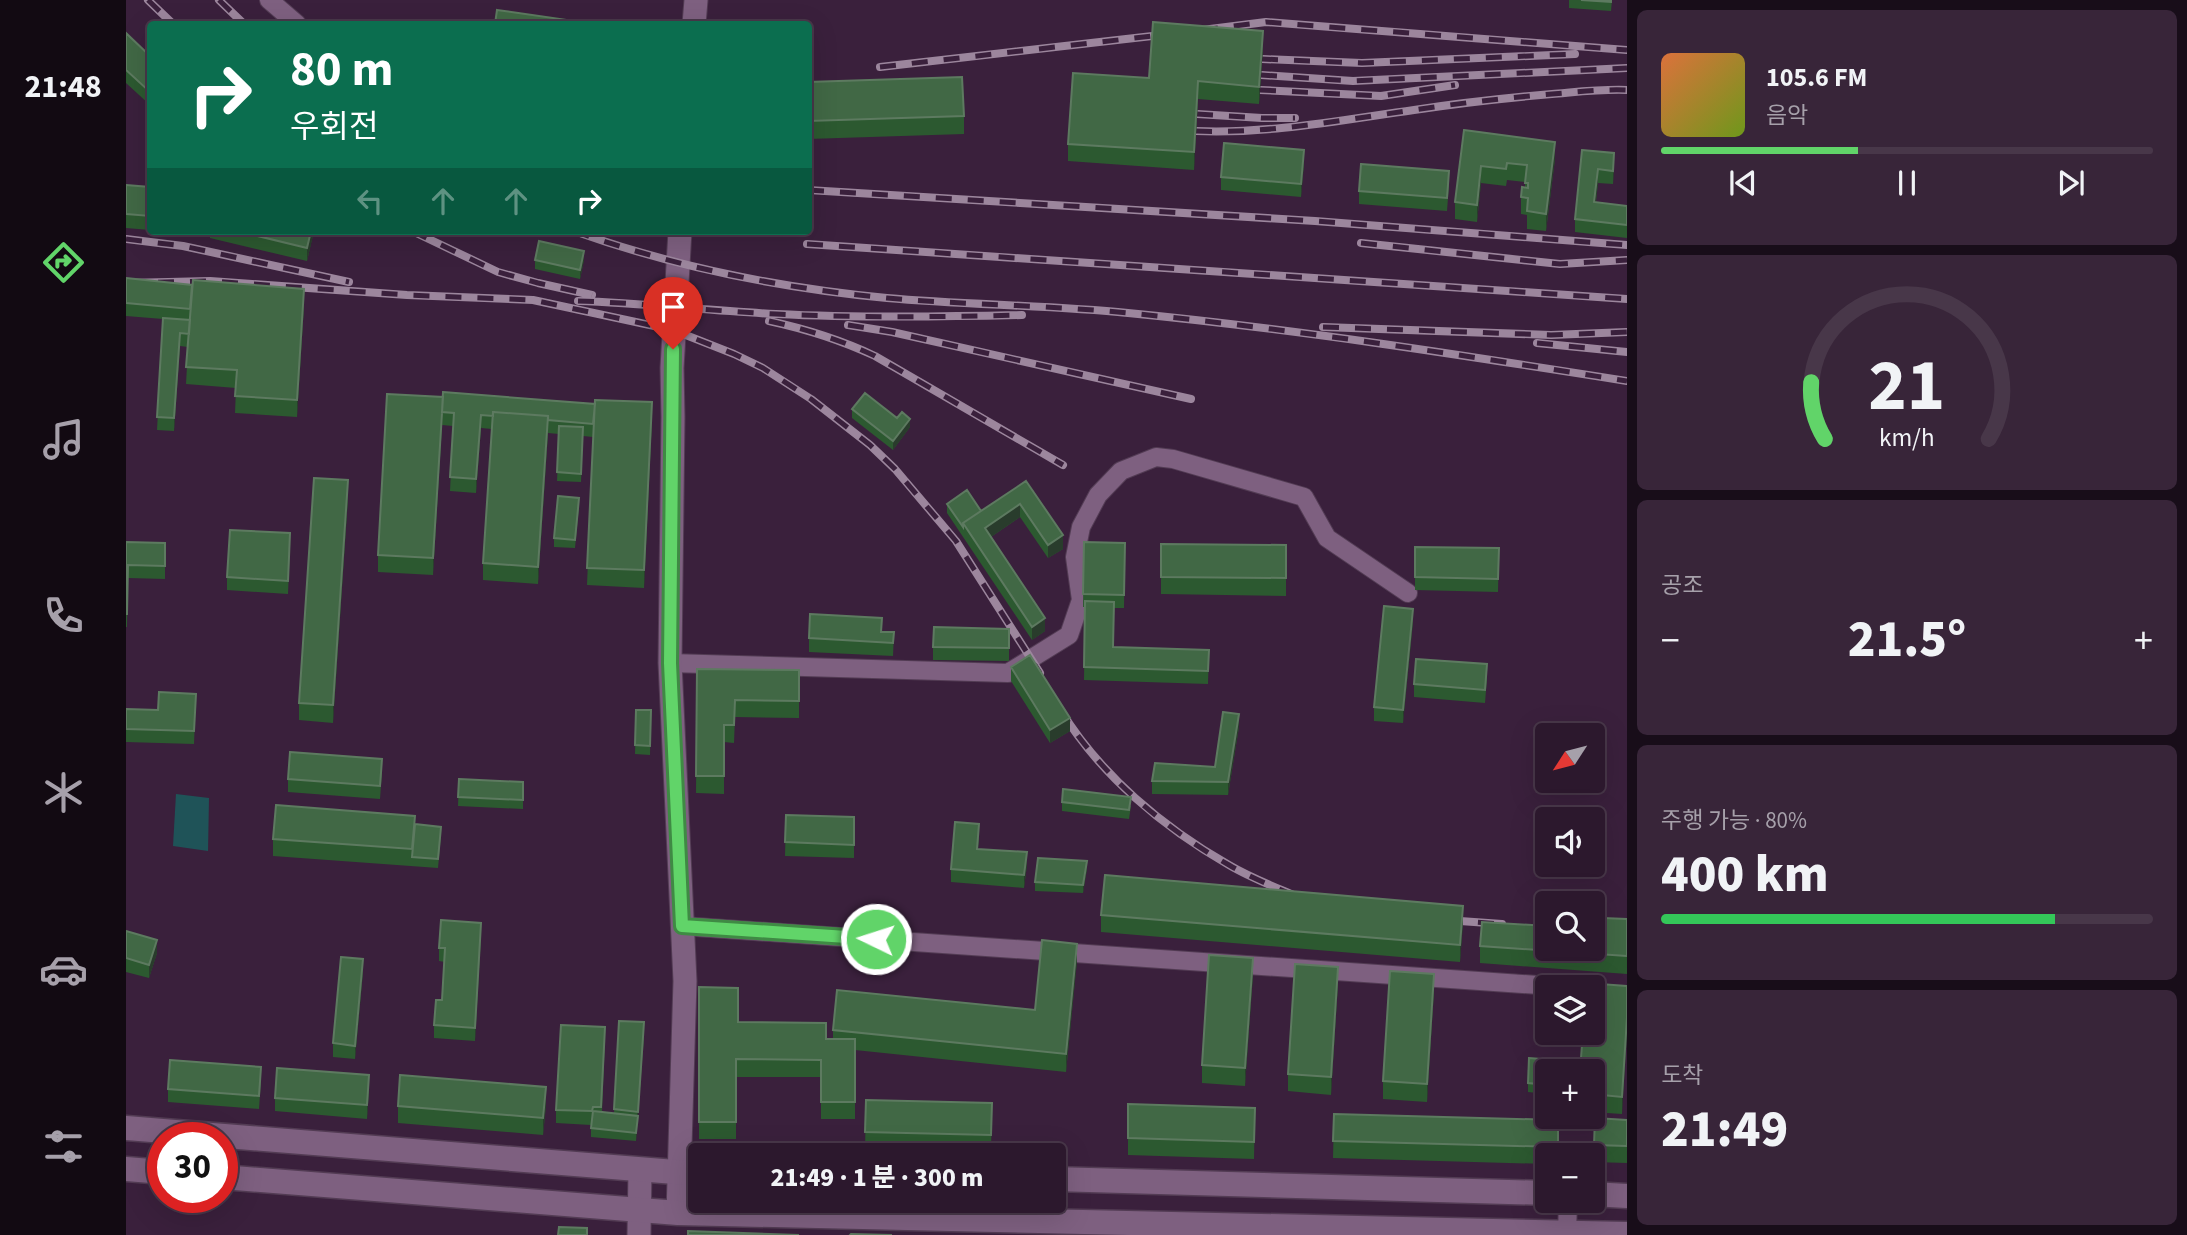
<!DOCTYPE html>
<html lang="ko">
<meta charset="utf-8">
<style>
body{margin:0;font-family:"Source Sans 3","Noto Sans KR",sans-serif;background:#382539;color:#f1f3f6;height:100vh;display:flex;flex-direction:column;font-size:26px;white-space:nowrap}
*{box-sizing:border-box;margin:0}
p{font-size:23px;color:#a6a0aa}
.icon{flex:none;width:38px;height:38px;fill:none;stroke:currentColor;stroke-width:2;stroke-linecap:round;stroke-linejoin:round}
.map{position:relative;flex:1;overflow:hidden}
.details{display:flex;flex-direction:column;gap:10px;padding:10px;background:#180d19;width:560px}
.details>*{flex:none}
.banner{position:absolute;left:21px;top:21px;width:665px;height:214px;border-radius:7px;box-shadow:0 7px 28px #0002,0 0 0 2px #483749;background:#0b6e4f;color:#fff;overflow:hidden}
.needle{width:46px;rotate:234deg}
.fabs{position:absolute;left:1409px;top:723px;display:grid;gap:14px}
.fabs a{display:grid;place-items:center;width:70px;height:70px;border-radius:7px;background:#2c182d;box-shadow:0 7px 28px #0002,0 0 0 2px #483749;font-size:35px}
.speed{position:absolute;left:21px;top:1122px;display:flex;gap:14px;font-size:35px;font-weight:700;text-align:center}
.speed>*{display:grid;place-content:center;width:91px;height:91px;border-radius:50%;background:#2c182d;box-shadow:0 7px 28px #0002,0 0 0 2px #483749;line-height:1}
.speed .limit{border:10px solid #d22;background:#fff;color:#111}
.pin{position:absolute;display:grid;place-items:center;width:60px;height:60px;color:#fff;margin:-72px -30px;border-radius:50% 50% 50% 0;rotate:-45deg;box-shadow:0 0 7px #0007}
.pin .icon{rotate:45deg}
.me{position:absolute;width:77px;margin:-38px;rotate:274deg;stroke-linejoin:round;filter:drop-shadow(0 0 5px #0008)}
.turn{display:flex;align-items:center;gap:24px;height:147px;padding:0 28px;font-size:32px}
.turn .icon{width:91px;height:91px;stroke-width:2.5}
.turn b{display:block;font-size:49px;line-height:60px}
.lanes{display:flex;align-items:center;height:66px;padding:0 28px;background:#0003;justify-content:center;gap:35px;direction:ltr}
.lanes .off{opacity:.35}
.big{font-size:52px;font-weight:800;line-height:1.1}
.details .tile{flex:1;display:flex;flex-direction:column;justify-content:center;gap:10px;min-width:0;padding:0 24px;border-radius:10px;background:#382539}
.details .dial{align-items:center;gap:0}
.dial svg{height:182px;overflow:visible;fill:none;stroke:#483749;stroke-width:7;stroke-linecap:round;text-anchor:middle}
.dial text{fill:#f1f3f6;stroke:none}
.song{display:flex;align-items:center;gap:21px}
.cover{width:84px;height:84px;border-radius:10px;background:linear-gradient(135deg,hsl(20 70% 55%),hsl(80 70% 35%))}
.played{height:7px;border-radius:4px;background:linear-gradient(90deg,#61d469 40%,#483749 40%)}
.keys{display:flex;justify-content:space-around;direction:ltr}
.heat{display:flex;justify-content:space-between;align-items:center;font-size:38px;direction:ltr}
.charge{height:10px;border-radius:5px;background:linear-gradient(90deg,#34c759 80%,#483749 0)}
.trip{position:absolute;left:562px;top:1143px;width:378px;height:70px;border-radius:7px;background:#2c182d;box-shadow:0 7px 28px #0002,0 0 0 2px #483749;font-weight:800;line-height:70px;text-align:center}
main{display:flex;flex:1;min-height:0}
.tabs{display:flex;flex-direction:column;width:126px;justify-content:space-around;align-items:center;background:#120a12;color:#a6a0aa}
.tabs .icon{width:49px;height:49px}
.tabs .selected{color:#61d469}
.tabs b{font-size:32px;color:#f1f3f6}
.map>svg:first-child{display:block}
.water{fill:#1f5358}
.lines{fill:none;stroke-linecap:round;stroke-linejoin:round}
.minor-casing{stroke:#533c54;stroke-width:20}
.tertiary-casing{stroke:#533c54;stroke-width:25}
.secondary-casing{stroke:#533c54;stroke-width:27}
.minor{stroke:#7e6080;stroke-width:18}
.tertiary{stroke:#7e6080;stroke-width:23}
.secondary{stroke:#7e6080;stroke-width:24}
.rail-casing{stroke:#9c869d;stroke-width:8}
.rail{stroke:#3a203c;stroke-width:5;stroke-dasharray:16;stroke-linecap:butt}
.wall{fill:#2c5930}
.shaded-wall{fill:#293c2c}
.building{fill:#416845;stroke:#5d7a60;stroke-width:2}
.route-casing{stroke:#3f8a44;stroke-width:18}
.route{stroke:#61d469;stroke-width:12}
</style>
<main>
<nav class="tabs">
<b>21:48</b>
<svg class="icon selected" aria-label="directions" viewBox="0 0 24 24"><path d="M12 3l9 9-9 9-9-9zM9 14v-3h6M13 9l2 2-2 2"/></svg>
<svg class="icon" aria-label="music" viewBox="0 0 24 24"><path d="M9 18V5l10-2v13"/><circle cx="6" cy="18" r="3"/><circle cx="16" cy="16" r="3"/></svg>
<svg class="icon" aria-label="phone" viewBox="0 0 24 24"><path d="M5 4h4l2 5-3 2q2 4 5 5l2-3 5 2v4C11 20 4 13 5 4z"/></svg>
<svg class="icon" aria-label="climate" viewBox="0 0 24 24"><path d="M12 3v18M4 7l16 10M4 17L20 7"/></svg>
<svg class="icon" aria-label="car" viewBox="0 0 24 24"><path d="M5 17H2v-5l4-1 3-4h7l3 4 3 1v5h-3M9 17h6M6 11h13"/><circle cx="7" cy="17" r="2"/><circle cx="17" cy="17" r="2"/></svg>
<svg class="icon" aria-label="filters" viewBox="0 0 24 24"><path d="M4 7h16M4 17h16"/><circle cx="9" cy="7" r="2"/><circle cx="15" cy="17" r="2"/></svg>
</nav>
<div class="map">
<svg width="1501" height="1235" viewBox="0 0 1501 1235">
<rect width="100%" height="100%" fill="#3a203c"/>
<path class="water" d="M50 794 83 798 82 851 47 846Z"/>
<g class="lines">
<g class="minor-casing">
<path id="minor" d="M143 0 171 24
M544 663 882 673 943 635 955 600 949 557 955 527 972 495 995 471 1030 457 1047 459 1178 497 1201 538 1282 593
M556 926 1441 987
M1441 1235 1442 1200"/>
</g>
<g class="tertiary-casing">
<path id="tertiary" d="M568 24 570 0
M552 1213 559 981 544 663 547 417 546 368 554 231
M513 1235 514 1170"/>
</g>
<g class="secondary-casing">
<path id="secondary" d="M0 1128 574 1174
M0 1169 37 1172
M96 1177 552 1213 1501 1234
M928 1179 1421 1193
M1466 1194 1501 1196"/>
</g>
<use href="#minor" class="minor"/>
<use href="#tertiary" class="tertiary"/>
<use href="#secondary" class="secondary"/>
<g class="rail-casing">
<path id="rail" d="M22 0 47 24
M93 0 118 24
M1076 30 1140 22 1501 50
M1136 59 1236 63 1449 54
M754 67 1044 34
M1135 75 1227 81 1501 68
M1134 90 1255 96 1329 85
M1071 114 1136 118H1169
M1070 131C1144 134 1215 120 1288 110 1334 103 1380 98 1426 94 1451 92 1476 89 1501 90
M682 190 1189 221 1501 245
M286 231 372 272 412 283 466 295
M448 231C549 267 654 288 761 298 841 305 922 305 1002 313 1169 329 1335 355 1501 381
M0 239 57 246 223 282
M1235 243 1434 264 1501 260
M681 244 1501 299
M0 283 84 281 281 295 407 300 547 330 608 354 637 368 685 399 744 445 769 469 830 541 914 673
M452 301C518 303 584 311 650 314 733 318 813 317 896 315
M643 321C680 329 715 340 749 356L937 465
M722 325 766 332 1065 399
M1197 327 1425 335 1501 332
M1411 343 1501 352
M934 709C974 775 1038 828 1103 865 1125 878 1149 887 1172 897
M1320 920 1376 924"/>
</g>
<use href="#rail" class="rail"/>
</g>
<path class="wall" d="M1443 0H1486L1485 11 1443 8Z
M0 33 24 56V105L0 83Z
M1137 48 1133 104 1072 99 1068 170 942 161V144L1023 78Z
M682 82 838 116V134L682 139Z
M1338 130 1429 159 1420 231 1401 229V215L1395 214V197L1399 187V182L1381 180 1380 186 1355 183 1351 222 1329 219V202Z
M1456 150 1488 166 1487 184 1472 183 1470 202 1501 206V238L1449 232V219Z
M1178 164 1175 197 1095 190V177Z
M0 185 24 187V230L0 228Z
M1323 185 1321 211 1233 204V191Z
M84 231H188L181 261 84 238Z
M409 260H458L454 279 409 269Z
M0 278 178 306 171 417 109 413 110 388 60 384 62 347 54 346 48 431 31 430 37 319 0 316Z
M261 394 526 420 518 588 461 585 467 437 457 436 455 482 431 481 433 434 422 433 412 584 357 580V563L366 429 355 428 350 493 324 491 327 426 316 425 307 575 252 572V555Z
M726 409 771 418 784 427 767 450 726 418Z
M900 481 937 549 922 558 894 517 865 537 919 631 906 640 821 513V504L855 511Z
M222 498 207 723 173 720V703Z
M453 507 449 548 428 547V538Z
M0 542 39 543V579L2 578 1 627H0Z
M958 542 999 543 998 608H988L987 647 1083 650 1082 684 958 680 959 607H957Z
M1035 544 1160 545V596L1035 594Z
M164 547 162 594 101 590V577Z
M1289 547 1373 548 1372 592 1289 590Z
M1287 622 1277 723 1248 721V707Z
M883 629V661L807 660V647Z
M756 632H768L767 656 683 652V638Z
M885 667 944 731 924 743 885 681Z
M571 669 673 670V718L609 717 608 743 598 742V794L570 793Z
M1361 678 1359 703 1288 697V684Z
M70 694 68 744 0 742V709L32 710Z
M510 710H525L524 755 509 754Z
M1113 727 1102 795 1026 794V781L1089 767Z
M256 772 254 799 162 792V779Z
M333 779 397 782V809L332 806Z
M936 802 1005 806 1003 819 936 811Z
M660 815 728 817V858L659 856Z
M289 824 315 835 312 868 147 856V839Z
M853 837 852 849 901 865 898 888 825 882V869Z
M961 869 957 893 909 891V882Z
M975 915 1337 923 1334 962 975 932Z
M1501 919V974L1354 963V946L1476 930Z
M0 931 31 953 23 978 0 972Z
M355 936 349 1041 308 1038V1025L316 1000 319 962 313 961V948Z
M951 961 940 1072 729 1050V1119H695V1077H610V1139H573V987L612 1022 700 1039H707V1030L909 1010Z
M237 972 229 1059 207 1057V1043Z
M1127 975 1119 1086 1076 1083V1065Z
M1212 984 1205 1095 1162 1091V1074Z
M1501 986 1496 1114 1466 1112V1071Z
M1308 991 1301 1102 1257 1099V1081Z
M493 1021 518 1036 510 1141 465 1137V1125L430 1123V1110L479 1040 476 1112 488 1113Z
M1421 1071V1094L1402 1092V1083Z
M135 1080 133 1109 42 1102V1089Z
M243 1089 241 1119 149 1111V1098Z
M740 1100 866 1103 865 1152 739 1150Z
M1002 1104 1129 1108 1128 1159 1002 1155Z
M420 1105 417 1135 272 1123V1106Z
M1208 1114 1432 1120V1155H1421V1164L1207 1158Z
M1469 1118 1501 1120V1163L1468 1162Z"/>
<path class="shaded-wall" d="M1137 31V48L1133 104V87Z
M1072 81V99L1068 170V152Z
M1429 142V159L1420 231V214Z
M1178 150V164L1175 197V184Z
M1488 153V166L1487 184V171Z
M1355 166V183L1351 222V205Z
M1472 169V183L1468 216V202Z
M185 231H188L181 261V248Z
M458 251V260L454 279V270Z
M178 289V306L171 417V400Z
M54 333V346L48 431V418Z
M317 397 316 425 307 575V558Z
M526 402V420L518 588V570Z
M355 415V428L350 493V479Z
M422 416V433L412 584V567Z
M784 419V427L767 450V441Z
M222 480V498L207 723V705Z
M894 504V517L859 541V528Z
M937 535V549L922 558V545Z
M1287 609V622L1277 723V710Z
M919 618V631L906 640V627Z
M1113 714V727L1102 795V782Z
M944 718V731L924 743V730Z
M901 852V865L898 888V875Z
M961 861V869L957 893V885Z
M1337 906V923L1334 962V945Z
M355 923V936L349 1041V1028Z
M31 940V953L23 978V965Z
M951 944V961L940 1072V1054Z
M1127 958V975L1119 1086V1068Z
M237 959V972L229 1059V1046Z
M1212 967V984L1205 1095V1077Z
M1308 974V991L1301 1102V1084Z
M1501 1017V1035L1496 1114V1097Z
M518 1022V1036L510 1141V1133Z
M243 1075V1089L241 1119V1105Z
M420 1087V1105L417 1135V1118Z"/>
<path class="building" d="M1455 0H1485V2Z
M371 10 448 21 447 24H369Z
M1027 22 1137 31 1133 87 1072 81 1068 152 942 144 947 73 1023 78Z
M0 33 24 56V92L0 70Z
M836 77 838 116 682 121V82Z
M1338 130 1429 142 1420 214 1401 211 1402 198 1395 197 1396 187 1402 188V183H1399L1401 165 1381 163 1380 169 1355 166 1351 205 1329 202Z
M1098 143 1178 150 1175 184 1095 177Z
M1456 150 1488 153 1487 171 1472 169 1468 202 1501 206V225L1449 219Z
M1235 164 1323 171 1321 198 1233 191Z
M0 185 24 187V216L0 214Z
M111 231H185L181 248Z
M413 241 458 251 454 270 409 260Z
M0 278 66 285 64 309 0 303Z
M67 280 178 289 171 400 109 396 111 370 60 367Z
M37 318 64 320 63 334 54 333 48 418 31 417Z
M317 392 469 404 467 424 422 420V416L367 412V416L355 415 350 479 324 477 328 413 316 412Z
M739 393 771 418 776 412 784 419 767 441 726 409Z
M261 394 317 397 307 558 252 555Z
M469 400 526 402 518 570 461 568Z
M367 412 422 416 412 567 357 563Z
M433 426 457 427 455 474 431 472Z
M188 478 222 480 207 705 173 703Z
M900 481 937 535 922 545 894 504 859 528 919 618 906 627 837 523Z
M841 490 855 511 837 523V527L821 504Z
M432 496 453 498 449 540 428 538Z
M104 530 164 533 162 581 101 577Z
M0 542 39 543V566L2 565 1 614H0Z
M958 542 999 543 998 595 957 594Z
M1035 544 1160 545V578L1035 577Z
M1289 547 1373 548 1372 579 1289 577Z
M959 601 988 602 987 647 1083 650 1082 671 958 667Z
M1258 606 1287 609 1277 710 1248 707Z
M684 614 756 618 755 632H768L767 643 683 638Z
M808 627 883 629V648L807 647Z
M904 655 944 718 924 730 885 667Z
M1290 659 1361 664 1359 690 1288 684Z
M571 669 673 670V701L609 700 608 725H598V776H570Z
M33 692 70 694 68 731 0 729V709L32 710Z
M510 710H525L524 746 509 745Z
M1097 712 1113 714 1102 782 1026 781 1029 763 1089 767Z
M164 752 256 759 254 786 162 779Z
M333 779 397 782V800L332 797Z
M937 789 1005 797 1003 810 936 802Z
M150 805 289 816 286 849 147 839Z
M660 815 728 817V845L659 842Z
M829 822 853 824 851 849 901 852 898 875 825 869Z
M289 824 315 827 312 859 286 857Z
M912 858 961 861 957 885 909 882Z
M979 875 1337 906 1334 945 975 915Z
M1477 918 1501 919V956L1354 946 1356 922 1421 926V948H1466V930H1476Z
M315 920 355 923 349 1028 308 1025 310 1000H316L319 948H313Z
M0 931 31 940 23 965 0 958Z
M916 940 951 944 940 1054 707 1030 711 990 909 1010Z
M1083 955 1127 958 1119 1068 1076 1065Z
M215 957 237 959 229 1046 207 1043Z
M1169 964 1212 967 1205 1077 1162 1074Z
M1264 971 1308 974 1301 1084 1257 1081Z
M1460 983 1501 986V1017L1496 1097 1466 1094V1071H1454L1457 1032H1466V987H1460Z
M573 987 612 988V1022L700 1023V1039H729V1102H695V1060L610 1059V1122H573Z
M493 1021 518 1022 512 1112 488 1109Z
M435 1025 479 1027 475 1107H467L466 1111 430 1110Z
M1403 1058 1427 1060 1426 1071H1421V1085L1402 1083Z
M44 1060 135 1067 133 1096 42 1089Z
M151 1068 243 1075 241 1105 149 1098Z
M274 1075 420 1087 417 1118 272 1106Z
M740 1100 866 1103 865 1135 739 1132Z
M1002 1104 1129 1108 1128 1142 1002 1138Z
M467 1111 512 1116 510 1133 465 1128Z
M1208 1114 1432 1120V1147L1207 1141Z
M1469 1118 1501 1120V1146L1468 1145Z
M433 1227 461 1228V1235H432Z
M562 1231 673 1235H562Z
M725 1234 766 1235H724Z"/>
<g class="lines">
<g class="route-casing">
<path id="route" d="M547 349 544 663 556 926 750 939"/>
</g>
<use href="#route" class="route"/>
</g>
</svg>
<div class="fabs">
<a><svg class="needle" viewBox="-14 -14 28 28"><path d="M0-13l5 13h-10z" fill="#e53935"/><path d="M0 13l5-13h-10z" fill="#a6a0aa"/></svg></a>
<a><svg class="icon" aria-label="sound" viewBox="0 0 24 24"><path d="M4 9h4l5-4v14l-5-4H4zM17 9q2 3 0 6"/></svg></a>
<a><svg class="icon" aria-label="search" viewBox="0 0 24 24"><circle cx="10" cy="10" r="6"/><path d="M15 15l6 6"/></svg></a>
<a><svg class="icon" aria-label="layers" viewBox="0 0 24 24"><path d="M12 4l9 5-9 5-9-5zM3 14l9 5 9-5"/></svg></a>
<a>+</a>
<a>−</a>
</div>
<div class="speed"><div class="limit">30</div></div>
<div class="pin" style="left:547px;top:349px;background:#d93025"><svg class="icon" aria-label="arrive" viewBox="0 0 24 24"><path d="M6 21V4h12l-3 4 3 4H6"/></svg></div>
<svg class="me" style="left:750px;top:939px" viewBox="-20 -20 40 40"><circle r="17" fill="#61d469" stroke="#fff" stroke-width="3"/><path d="M0-11L8 9 0 5-8 9z" fill="#fff"/></svg>
<div class="trip">21:49 · 1 분 · 300 m</div>
<div class="banner">
<div class="turn"><svg class="icon" aria-label="right" viewBox="0 0 24 24"><path d="M7 20v-9h11M14 6l5 5-5 5"/></svg><div><b>80 m</b>우회전</div></div>
<div class="lanes"><svg class="icon off" aria-label="left" viewBox="0 0 24 24"><path d="M17 20v-9H6M10 6l-5 5 5 5"/></svg><svg class="icon off" aria-label="ahead" viewBox="0 0 24 24"><path d="M12 20V5M6 11l6-6 6 6"/></svg><svg class="icon off" aria-label="ahead" viewBox="0 0 24 24"><path d="M12 20V5M6 11l6-6 6 6"/></svg><svg class="icon" aria-label="right" viewBox="0 0 24 24"><path d="M7 20v-9h11M14 6l5 5-5 5"/></svg></div>
</div>
</div>
<section class="details">
<div class="tile">
<div class="song"><i class="cover"></i><div><b>105.6 FM</b><p>음악</p></div></div>
<div class="played"></div>
<div class="keys"><svg class="icon" aria-label="previous" viewBox="0 0 24 24"><path d="M18 5L8 12l10 7zM5 5v14"/></svg><svg class="icon" aria-label="pause" viewBox="0 0 24 24"><path d="M8 5v14M16 5v14"/></svg><svg class="icon" aria-label="next" viewBox="0 0 24 24"><path d="M6 5l10 7-10 7zM19 5v14"/></svg></div>
</div>
<div class="tile dial"><svg viewBox="0 0 100 80">
<path d="M14 69A42 42 0 1 1 86 69"/>
<path d="M14 69A42 42 0 0 1 8 44" stroke="#61d469"/>
<text x="50" y="56" font-size="32" font-weight="700">21</text>
<text x="50" y="72" font-size="11">km/h</text>
</svg></div>
<div class="tile"><p>공조</p>
<div class="heat"><a>−</a><b class="big">21.5°</b><a>+</a></div>
</div>
<div class="tile"><p>주행 가능 · 80%</p><b class="big">400 km</b><div class="charge"></div></div>
<div class="tile"><p>도착</p><b class="big">21:49</b></div>
</section>
</main>
